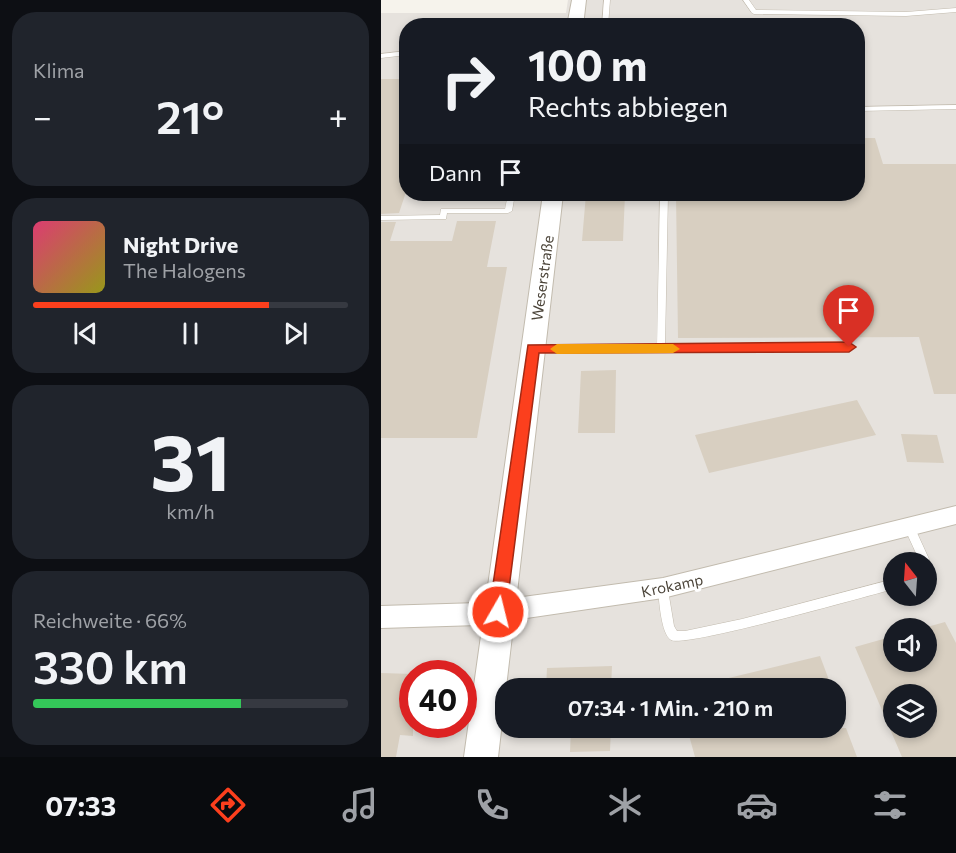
<!DOCTYPE html>
<html lang="de">
<meta charset="utf-8">
<style>
body{margin:0;font-family:Commissioner,sans-serif;background:#20242c;color:#f1f3f6;height:100vh;display:flex;flex-direction:column;font-size:22px;white-space:nowrap}
*{box-sizing:border-box;margin:0}
p{font-size:20px;color:#9ea1a6}
.icon{flex:none;width:33px;height:33px;fill:none;stroke:currentColor;stroke-width:2;stroke-linecap:round;stroke-linejoin:round}
.map{position:relative;flex:1;overflow:hidden}
.sheet{display:flex;flex-direction:column;gap:12px;padding:12px;background:#0d0f14;width:381px}
.sheet>*{flex:none}
.guide{position:absolute;left:18px;top:18px;width:466px;height:183px;border-radius:24px;box-shadow:0 3px 9px #0003;background:#171b24;color:#f1f3f6;overflow:hidden}
.needle{width:39px;rotate:343deg}
.controls{position:absolute;left:502px;top:552px;display:grid;gap:12px}
.controls a{display:grid;place-items:center;width:54px;height:54px;border-radius:50%;background:#171b24;box-shadow:0 3px 9px #0003;font-size:30px}
.speed{position:absolute;left:18px;top:660px;display:flex;gap:12px;font-size:30px;font-weight:700;text-align:center}
.speed>*{display:grid;place-content:center;width:78px;height:78px;border-radius:50%;background:#171b24;box-shadow:0 3px 9px #0003;line-height:1}
.speed .limit{border:9px solid #d22;background:#fff;color:#111}
.pin{position:absolute;display:grid;place-items:center;width:51px;height:51px;color:#fff;margin:-62px -26px;border-radius:50% 50% 50% 0;rotate:-45deg;box-shadow:0 0 6px #0007}
.pin .icon{rotate:45deg}
.me{position:absolute;width:66px;margin:-33px;rotate:8deg;stroke-linejoin:round;filter:drop-shadow(0 0 4px #0008)}
.turn{display:flex;align-items:center;gap:21px;height:126px;padding:0 30px;font-size:27px}
.turn .icon{width:78px;height:78px;stroke-width:2.5}
.turn b{display:block;font-size:42px;line-height:51px}
.then{display:flex;align-items:center;height:57px;padding:0 30px;background:#0003;gap:12px;font-size:22px}
.big{font-size:45px;font-weight:600;line-height:1.1}
.sheet .widget{flex:1;display:flex;flex-direction:column;justify-content:center;gap:9px;min-width:0;padding:0 21px;border-radius:24px;background:#20242c}
.sheet .dial{align-items:center;gap:0}
.dial b{font-size:78px;line-height:1}
.song{display:flex;align-items:center;gap:18px}
.cover{width:72px;height:72px;border-radius:9px;background:linear-gradient(135deg,hsl(340 70% 55%),hsl(60 70% 35%))}
.played{height:6px;border-radius:3px;background:linear-gradient(90deg,#fc3f1d 75%,#363941 75%)}
.keys{display:flex;justify-content:space-around;direction:ltr}
.heat{display:flex;justify-content:space-between;align-items:center;font-size:33px;direction:ltr}
.charge{height:9px;border-radius:4px;background:linear-gradient(90deg,#34c759 66%,#363941 0)}
.trip{position:absolute;left:114px;top:678px;width:351px;height:60px;border-radius:24px;background:#171b24;box-shadow:0 3px 9px #0003;font-weight:600;line-height:60px;text-align:center}
.dock{display:flex;height:96px;justify-content:space-around;align-items:center;background:#090b0e;color:#9ea1a6}
.dock .icon{width:42px;height:42px}
.dock .active{color:#fc3f1d}
.dock b{font-size:27px;color:#f1f3f6}
main{display:flex;flex:1;min-height:0}
.map>svg:first-child{display:block}
.industrial{fill:#e6e2dd;fill-rule:evenodd}
.building{fill:#d8cfc1;fill-rule:evenodd}
.lines{fill:none;stroke-linecap:round;stroke-linejoin:round}
.service-casing{stroke:#c2bbae;stroke-width:1}
.minor-casing{stroke:#c2bbae;stroke-width:2}
.tertiary-casing{stroke:#c2bbae;stroke-width:2}
.service{fill:#fff;fill-rule:evenodd}
.minor{fill:#fff;fill-rule:evenodd}
.tertiary{fill:#fff;fill-rule:evenodd}
.route{fill:#fc3f1d;stroke:#a42913;stroke-width:1.5}
.slow{fill:#f59e0b}
.labels{text-anchor:middle;dominant-baseline:central;stroke-width:6;stroke-linejoin:round;paint-order:stroke}
.street-label{font-size:15px;fill:#4b4439;stroke:#fff}
</style>
<main>
<section class="sheet">
<div class="widget"><p>Klima</p>
<div class="heat"><a>−</a><b class="big">21°</b><a>+</a></div>
</div>
<div class="widget">
<div class="song"><i class="cover"></i><div><b>Night Drive</b><p>The Halogens</p></div></div>
<div class="played"></div>
<div class="keys"><svg class="icon" aria-label="previous" viewBox="0 0 24 24"><path d="M18 5L8 12l10 7zM5 5v14"/></svg><svg class="icon" aria-label="pause" viewBox="0 0 24 24"><path d="M8 5v14M16 5v14"/></svg><svg class="icon" aria-label="next" viewBox="0 0 24 24"><path d="M6 5l10 7-10 7zM19 5v14"/></svg></div>
</div>
<div class="widget dial"><b>31</b><p>km/h</p></div>
<div class="widget"><p>Reichweite · 66%</p><b class="big">330 km</b><div class="charge"></div></div>
</section>
<div class="map">
<svg width="575" height="757" viewBox="0 0 575 757">
<rect width="100%" height="100%" fill="#f6f3ec"/>
<path class="industrial" d="M187 0H575V757H0V13H185ZM26 26H477V194H26ZM513 562H546V596H513ZM513 628H546V662H513ZM32 674H82V724H32ZM124 688H454V728H124ZM513 694H546V728H513Z"/>
<path class="building" d="M0 79H26V189L18 213 0 214Z
M477 138H494L502 164H575V394H553L538 337 297 338 295 194H477Z
M205 194H244L242 241H201Z
M76 221H115L106 267H126L96 438H0V222H15L9 241H71Z
M235 370 234 433H197L200 371Z
M476 400 495 435 328 473 314 435Z
M520 434 556 435 563 463 526 462Z
M564 622 575 643V757H521L474 647 513 636V662H546V627ZM513 694H546V728H513Z
M439 656 451 688H332L331 682Z
M231 666 230 688H165L166 668Z
M0 673 32 674V736L19 735 15 757H0Z
M190 728H230L229 751 189 752Z
M306 728H465L476 757H314Z"/>
<g class="lines">
<g class="service-casing">
<path id="service" d="M223 0H229L227 26H221Z
M362 0H368L375 10 525 12 575 8V12L525 16 373 14 371 13Z
M26 51V55L0 58V54Z
M575 105V109L477 111V107Z
M127 194H134L131 211 127 213H66L65 219H62L0 220V216L59 215 60 209H124Z
M279 194H287L284 345 468 344 472 347 471 349 280 352 151 351 150 349 151 347 154 346 276 345Z
M528 522 532 524 548 559 549 562 548 565 546 566V562H539L523 527 524 524Z
M513 579V589C486 596 303 648 290 640 280 634 278 600 277 588L278 584 282 583 286 584 293 626 296 631H304L361 619Z"/>
</g>
<g class="minor-casing">
<path id="minor" d="M575 506V524L282 598 98 625 0 628V606L98 603 282 578Z"/>
</g>
<g class="tertiary-casing">
<path id="tertiary" d="M191 0H205L202 26H186Z
M162 194H182L117 757H83Z"/>
</g>
<use href="#service" class="service"/>
<use href="#minor" class="minor"/>
<use href="#tertiary" class="tertiary"/>
</g>
<path class="route" d="M468 342 475 347 468 352 158 353 125 612 122 617 117 620 111 617 108 612 147 345Z"/>
<path class="slow" d="M176 344H292L299 349 292 353 176 354 169 349Z"/>
<g class="labels">
<g class="street-label">
<text transform="translate(161 278) rotate(-82)">Weserstraße</text>
<text transform="translate(291 585) rotate(-12)">Krokamp</text>
</g>
</g>
</svg>
<div class="controls">
<a><svg class="needle" viewBox="-14 -14 28 28"><path d="M0-13l5 13h-10z" fill="#e53935"/><path d="M0 13l5-13h-10z" fill="#9ea1a6"/></svg></a>
<a><svg class="icon" aria-label="sound" viewBox="0 0 24 24"><path d="M4 9h4l5-4v14l-5-4H4zM17 9q2 3 0 6"/></svg></a>
<a><svg class="icon" aria-label="layers" viewBox="0 0 24 24"><path d="M12 4l9 5-9 5-9-5zM3 14l9 5 9-5"/></svg></a>
</div>
<div class="speed"><div class="limit">40</div></div>
<div class="pin" style="left:468px;top:347px;background:#d93025"><svg class="icon" aria-label="arrive" viewBox="0 0 24 24"><path d="M6 21V4h12l-3 4 3 4H6"/></svg></div>
<svg class="me" style="left:117px;top:612px" viewBox="-20 -20 40 40"><circle r="17" fill="#fc3f1d" stroke="#fff" stroke-width="3"/><path d="M0-11L8 9 0 5-8 9z" fill="#fff"/></svg>
<div class="trip">07:34 · 1 Min. · 210 m</div>
<div class="guide">
<div class="turn"><svg class="icon" aria-label="right" viewBox="0 0 24 24"><path d="M7 20v-9h11M14 6l5 5-5 5"/></svg><div><b>100 m</b>Rechts abbiegen</div></div>
<div class="then">Dann<svg class="icon" aria-label="arrive" viewBox="0 0 24 24"><path d="M6 21V4h12l-3 4 3 4H6"/></svg></div>
</div>
</div>
</main>
<nav class="dock">
<b>07:33</b>
<svg class="icon active" aria-label="directions" viewBox="0 0 24 24"><path d="M12 3l9 9-9 9-9-9zM9 14v-3h6M13 9l2 2-2 2"/></svg>
<svg class="icon" aria-label="music" viewBox="0 0 24 24"><path d="M9 18V5l10-2v13"/><circle cx="6" cy="18" r="3"/><circle cx="16" cy="16" r="3"/></svg>
<svg class="icon" aria-label="phone" viewBox="0 0 24 24"><path d="M5 4h4l2 5-3 2q2 4 5 5l2-3 5 2v4C11 20 4 13 5 4z"/></svg>
<svg class="icon" aria-label="climate" viewBox="0 0 24 24"><path d="M12 3v18M4 7l16 10M4 17L20 7"/></svg>
<svg class="icon" aria-label="car" viewBox="0 0 24 24"><path d="M5 17H2v-5l4-1 3-4h7l3 4 3 1v5h-3M9 17h6M6 11h13"/><circle cx="7" cy="17" r="2"/><circle cx="17" cy="17" r="2"/></svg>
<svg class="icon" aria-label="filters" viewBox="0 0 24 24"><path d="M4 7h16M4 17h16"/><circle cx="9" cy="7" r="2"/><circle cx="15" cy="17" r="2"/></svg>
</nav>
